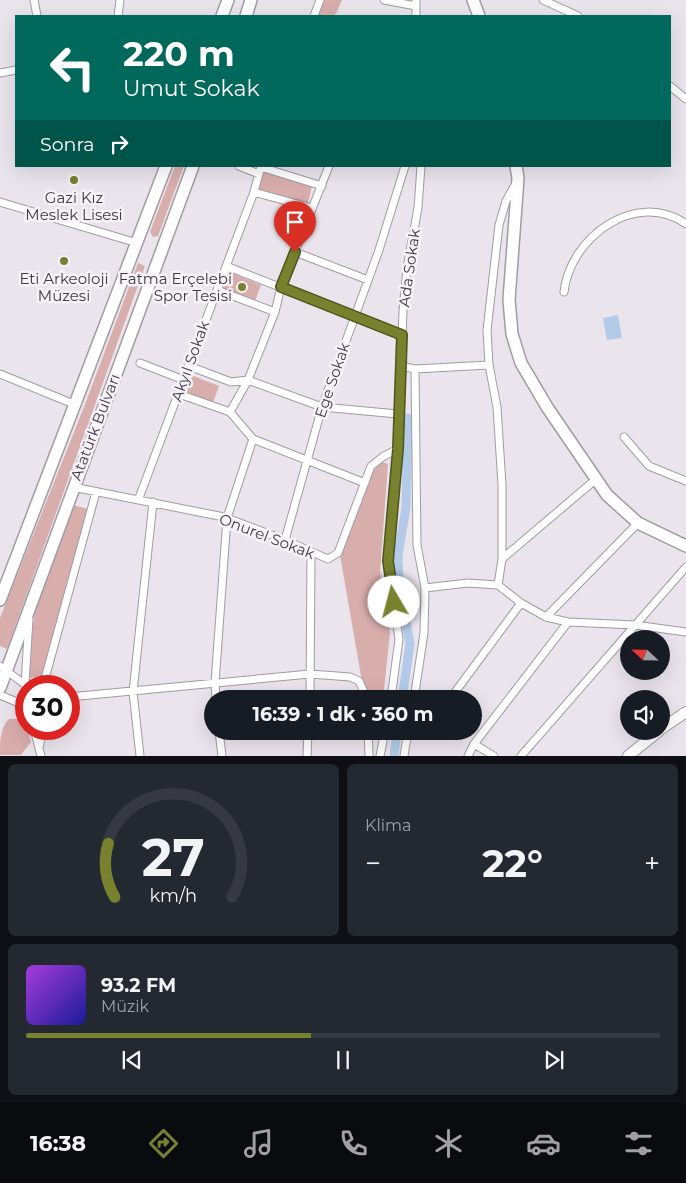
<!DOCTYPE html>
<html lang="tr">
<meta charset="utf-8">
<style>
body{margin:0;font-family:Montserrat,sans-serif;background:#242831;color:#f1f3f6;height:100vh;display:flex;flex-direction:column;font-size:19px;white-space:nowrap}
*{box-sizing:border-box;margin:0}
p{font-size:16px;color:#9ea1a6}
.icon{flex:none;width:28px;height:28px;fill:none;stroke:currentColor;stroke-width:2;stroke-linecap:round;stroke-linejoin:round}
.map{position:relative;height:756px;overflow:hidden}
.panel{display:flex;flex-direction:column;gap:8px;padding:8px;background:#0d0f14;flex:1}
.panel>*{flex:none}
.guide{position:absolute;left:15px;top:15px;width:656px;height:152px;border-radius:0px;box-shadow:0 5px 20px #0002;background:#00695c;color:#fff;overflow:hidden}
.needle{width:32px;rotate:292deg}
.buttons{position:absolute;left:620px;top:630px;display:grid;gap:10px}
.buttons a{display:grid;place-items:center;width:50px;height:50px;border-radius:50%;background:#171b24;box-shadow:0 5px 20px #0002;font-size:25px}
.speed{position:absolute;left:15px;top:675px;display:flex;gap:10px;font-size:25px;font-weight:700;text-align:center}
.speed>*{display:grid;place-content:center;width:65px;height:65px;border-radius:50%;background:#171b24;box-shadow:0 5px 20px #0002;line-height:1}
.speed .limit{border:8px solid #d22;background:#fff;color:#111}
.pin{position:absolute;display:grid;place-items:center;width:42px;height:42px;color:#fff;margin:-51px -21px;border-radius:50% 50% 50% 0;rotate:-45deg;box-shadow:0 0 5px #0007}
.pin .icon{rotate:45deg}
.me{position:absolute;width:55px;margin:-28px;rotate:352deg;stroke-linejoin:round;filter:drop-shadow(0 0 4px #0008)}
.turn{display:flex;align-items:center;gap:18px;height:105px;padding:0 25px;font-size:22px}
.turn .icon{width:65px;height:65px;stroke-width:2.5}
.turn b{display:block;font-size:35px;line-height:42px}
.then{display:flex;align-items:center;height:48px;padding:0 25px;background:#0003;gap:10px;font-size:19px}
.big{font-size:38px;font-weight:700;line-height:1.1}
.panel .card{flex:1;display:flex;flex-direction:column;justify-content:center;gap:8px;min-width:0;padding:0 18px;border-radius:8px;background:#242831}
.panel .dial{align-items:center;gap:0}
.dial svg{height:130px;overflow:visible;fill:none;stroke:#363941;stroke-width:7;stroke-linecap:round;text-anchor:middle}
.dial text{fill:#f1f3f6;stroke:none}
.song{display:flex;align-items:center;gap:15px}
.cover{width:60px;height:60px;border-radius:8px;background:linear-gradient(135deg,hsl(280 70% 55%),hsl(240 70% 35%))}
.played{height:5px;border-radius:2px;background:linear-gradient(90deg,#78812d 45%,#363941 45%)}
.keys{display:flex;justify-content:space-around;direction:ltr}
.heat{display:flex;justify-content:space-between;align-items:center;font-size:28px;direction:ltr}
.panel .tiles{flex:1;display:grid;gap:8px;grid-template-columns:1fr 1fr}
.card:last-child{grid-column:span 2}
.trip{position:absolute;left:204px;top:690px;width:278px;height:50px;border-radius:25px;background:#171b24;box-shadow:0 5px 20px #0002;font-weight:700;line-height:50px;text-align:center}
.tabs{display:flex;height:80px;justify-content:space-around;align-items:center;background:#090b0e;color:#9ea1a6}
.tabs .icon{width:35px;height:35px}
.tabs .selected{color:#78812d}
.tabs b{font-size:22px;color:#f1f3f6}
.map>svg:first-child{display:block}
.green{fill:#d8aead}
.water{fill:#b3cbe9}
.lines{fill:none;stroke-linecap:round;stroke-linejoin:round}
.canal{stroke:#b3cbe9;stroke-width:9}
.minor-casing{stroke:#a19ba3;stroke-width:9}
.secondary-casing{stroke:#a19ba3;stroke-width:12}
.primary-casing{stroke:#a19ba3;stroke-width:14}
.minor{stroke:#fff;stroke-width:7}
.secondary{stroke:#fff;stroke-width:10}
.primary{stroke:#fff;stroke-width:11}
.route-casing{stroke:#4e541d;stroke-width:12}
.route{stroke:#78812d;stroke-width:9}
.poi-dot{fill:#78812d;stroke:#f7f1fa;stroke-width:2}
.labels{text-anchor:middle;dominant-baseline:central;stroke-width:5;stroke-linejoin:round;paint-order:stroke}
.poi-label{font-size:15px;fill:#3e3c3f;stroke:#f7f1fa}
.street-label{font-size:15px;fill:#3e3c3f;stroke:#f7f1fa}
</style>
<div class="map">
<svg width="686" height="756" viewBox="0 0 686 756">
<rect width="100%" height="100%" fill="#eae4ec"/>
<path class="green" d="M320 0H342L336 14 330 16H314Z
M175 166H184L158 236 153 237 150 232Z
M263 172 312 186 308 203 257 189Z
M138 263 145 266 7 649 0 646V618L84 407Z
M229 272 261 285 255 301 222 288Z
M191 375 219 386 213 403 184 392Z
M379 461 388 464 380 572 390 633 383 699H365L340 555 372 470Z
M73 505 88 509 42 676 30 678 29 649 36 606Z
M9 719H16L26 724 31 742 21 755H0C0 742 0 727 9 719Z"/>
<path class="water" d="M618 315 622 338 607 340 603 318Z"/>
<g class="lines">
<path class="canal" d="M402 699 410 644 399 583 398 555 406 508 408 418
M394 756 397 731"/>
<g class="minor-casing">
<path id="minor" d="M34 0 37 16
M384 0 416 6
M416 0V16
M543 0 578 16
M118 16 120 0
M314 16 320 0
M0 73 16 70
M670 86 686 99
M239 166 259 174
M261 167 322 186
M254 192 312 208
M0 202 137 243
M295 252 368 280
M226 266 402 335
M217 290 275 312
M564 292C570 237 636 189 686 224
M140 363 184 380
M189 366 231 382 248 380 322 407 398 414
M401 366 415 369 489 365
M0 374 76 405
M179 394 230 412 253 439 365 483
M230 412 248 380 275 312 281 287 329 166
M624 437 649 466 686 481
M73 487 224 517 285 540 328 559 338 553 371 466 384 456 398 449
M139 498 254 192 261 166
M285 540 322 407 379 250 405 166
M502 559V485L497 407 489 365 487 330 499 225 506 201 516 183
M498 585 521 603 546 617 568 622 635 625 686 632
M425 588 468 583 498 585 502 559 595 480
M546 617 638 523
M0 666 27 686
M25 684 29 619
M43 686 96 492
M0 695 26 706
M69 697 310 674 350 677 359 681 367 699
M216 699 215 683 227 518 253 439
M310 699 311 553
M391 699 399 639 388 561 398 449 403 311 407 268 418 208 421 166
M414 699 424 633 425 588 417 545 415 369
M450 699 521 603
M34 729 41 756
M219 731 222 756
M368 731 369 756
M40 744 42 729
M474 744 494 756
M140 756 133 692 153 502
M307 756 308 731
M380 756 385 731
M404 756 408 731
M468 756 474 744 568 622
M521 756 686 567"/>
</g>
<g class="secondary-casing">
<path id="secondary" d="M661 729 686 712
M628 756 659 731"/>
</g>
<g class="primary-casing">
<path id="primary" d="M473 0 479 16
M222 16 228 0
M246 16 251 0
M516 166 518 178 509 300 512 334 521 363 547 407 607 495 638 523 686 546
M0 600 166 166
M0 688 193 166"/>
</g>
<use href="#minor" class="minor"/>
<use href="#secondary" class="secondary"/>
<use href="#primary" class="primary"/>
</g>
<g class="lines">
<g class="route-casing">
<path id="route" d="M295 252 281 287 402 335 398 449 388 561 394 602"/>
</g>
<use href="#route" class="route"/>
</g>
<g class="poi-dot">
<circle cx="74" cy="180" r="5"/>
<circle cx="64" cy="261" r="5"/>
<circle cx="242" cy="287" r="5"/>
</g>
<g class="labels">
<g class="poi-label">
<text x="74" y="197">Gazi Kız<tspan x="74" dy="17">Meslek Lisesi</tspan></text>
<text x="64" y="278">Eti Arkeoloji<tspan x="64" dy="17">Müzesi</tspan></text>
<text x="232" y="278" text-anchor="end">Fatma Erçelebi<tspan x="232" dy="17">Spor Tesisi</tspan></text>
</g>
<g class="street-label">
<text transform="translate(409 268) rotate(-82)">Ada Sokak</text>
<text transform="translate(190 361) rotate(-70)">Akyıl Sokak</text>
<text transform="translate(332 380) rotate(-71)">Ege Sokak</text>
<text transform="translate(95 427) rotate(-69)">Atatürk Bulvarı</text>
<text transform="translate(267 536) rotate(21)">Onurel Sokak</text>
</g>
</g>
</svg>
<div class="buttons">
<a><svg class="needle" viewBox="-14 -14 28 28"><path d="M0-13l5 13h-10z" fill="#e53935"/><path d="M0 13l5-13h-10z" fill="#9ea1a6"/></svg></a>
<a><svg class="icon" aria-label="sound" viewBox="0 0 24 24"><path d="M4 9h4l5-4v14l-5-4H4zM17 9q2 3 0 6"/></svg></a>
</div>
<div class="speed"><div class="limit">30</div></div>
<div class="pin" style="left:295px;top:252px;background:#d93025"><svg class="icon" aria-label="arrive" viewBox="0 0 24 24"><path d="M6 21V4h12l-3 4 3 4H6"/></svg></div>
<svg class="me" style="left:394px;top:602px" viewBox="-20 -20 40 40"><circle r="19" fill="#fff"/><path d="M0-13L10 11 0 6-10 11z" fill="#78812d"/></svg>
<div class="trip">16:39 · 1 dk · 360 m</div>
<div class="guide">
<div class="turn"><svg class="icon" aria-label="left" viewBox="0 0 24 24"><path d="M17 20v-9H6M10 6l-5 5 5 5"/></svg><div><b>220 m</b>Umut Sokak</div></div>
<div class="then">Sonra<svg class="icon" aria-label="right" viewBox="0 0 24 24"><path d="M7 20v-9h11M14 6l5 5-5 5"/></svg></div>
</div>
</div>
<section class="panel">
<div class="tiles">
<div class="card dial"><svg viewBox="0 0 100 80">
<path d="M14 69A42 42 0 1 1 86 69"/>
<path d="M14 69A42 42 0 0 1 10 36" stroke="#78812d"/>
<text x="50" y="56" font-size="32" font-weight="700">27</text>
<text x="50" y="72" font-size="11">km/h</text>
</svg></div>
<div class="card"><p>Klima</p>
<div class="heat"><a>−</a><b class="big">22°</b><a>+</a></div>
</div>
<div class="card">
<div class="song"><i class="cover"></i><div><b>93.2 FM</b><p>Müzik</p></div></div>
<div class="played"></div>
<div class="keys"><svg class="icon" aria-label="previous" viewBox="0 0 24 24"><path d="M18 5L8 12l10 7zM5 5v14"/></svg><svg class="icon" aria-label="pause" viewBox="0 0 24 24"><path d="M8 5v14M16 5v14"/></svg><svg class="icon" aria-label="next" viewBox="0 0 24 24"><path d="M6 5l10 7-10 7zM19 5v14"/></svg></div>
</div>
</div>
</section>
<nav class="tabs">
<b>16:38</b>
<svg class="icon selected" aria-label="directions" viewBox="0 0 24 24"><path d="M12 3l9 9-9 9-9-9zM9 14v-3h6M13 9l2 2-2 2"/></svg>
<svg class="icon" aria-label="music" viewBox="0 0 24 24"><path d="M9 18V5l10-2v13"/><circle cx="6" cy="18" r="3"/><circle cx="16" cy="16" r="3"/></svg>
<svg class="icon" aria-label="phone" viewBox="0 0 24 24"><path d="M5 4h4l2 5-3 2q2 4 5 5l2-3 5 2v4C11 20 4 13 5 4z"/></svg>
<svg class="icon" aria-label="climate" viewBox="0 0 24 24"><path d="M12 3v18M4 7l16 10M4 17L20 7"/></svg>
<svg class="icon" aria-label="car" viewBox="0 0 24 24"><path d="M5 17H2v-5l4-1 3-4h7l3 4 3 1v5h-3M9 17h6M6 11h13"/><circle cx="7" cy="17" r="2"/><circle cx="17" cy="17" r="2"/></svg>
<svg class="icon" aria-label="filters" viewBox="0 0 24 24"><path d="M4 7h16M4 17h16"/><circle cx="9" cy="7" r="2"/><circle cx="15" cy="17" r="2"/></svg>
</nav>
